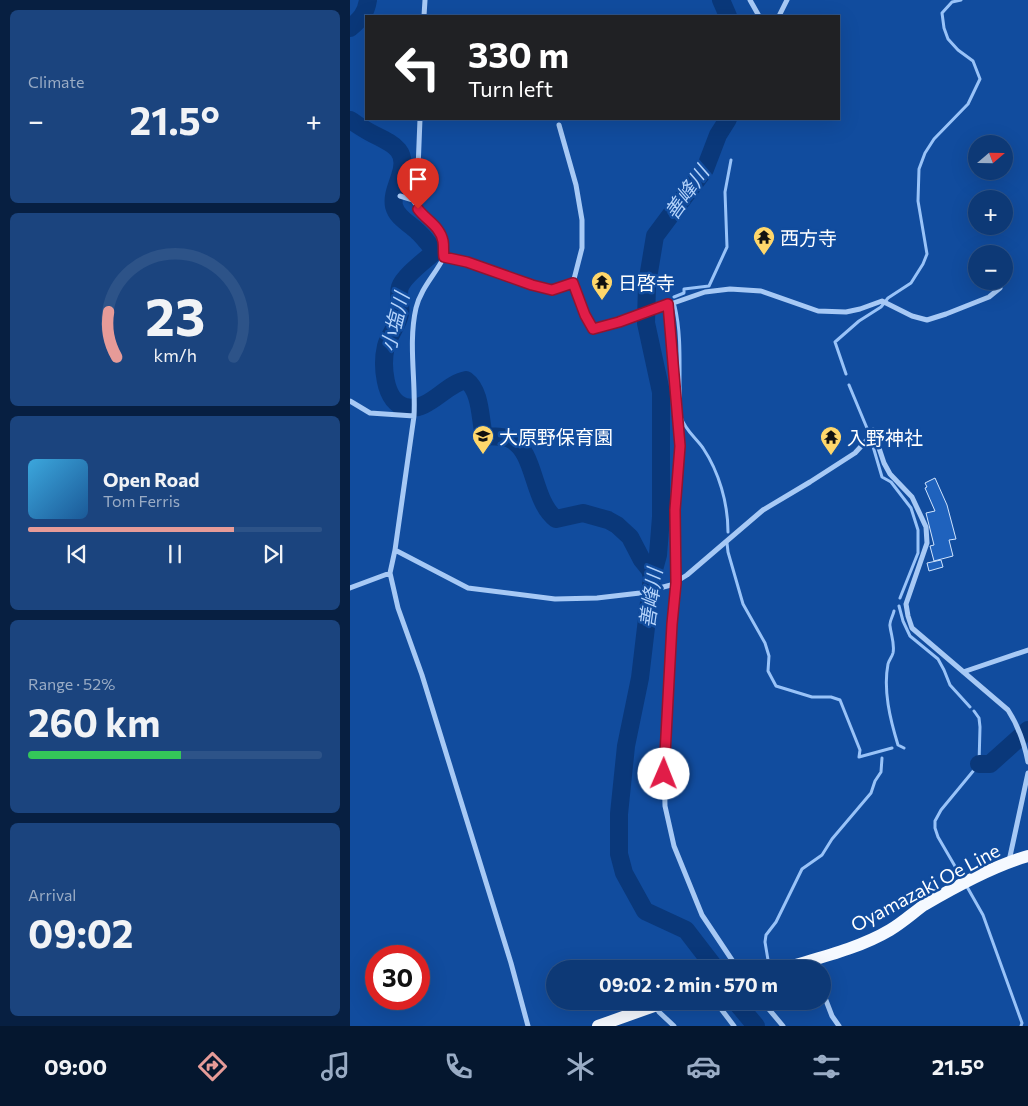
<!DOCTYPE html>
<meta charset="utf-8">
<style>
body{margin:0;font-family:Commissioner,"Noto Sans JP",sans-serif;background:#1b447e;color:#f1f3f6;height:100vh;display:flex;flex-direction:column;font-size:19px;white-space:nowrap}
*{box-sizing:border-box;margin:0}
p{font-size:16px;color:#9aacc5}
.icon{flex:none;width:28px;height:28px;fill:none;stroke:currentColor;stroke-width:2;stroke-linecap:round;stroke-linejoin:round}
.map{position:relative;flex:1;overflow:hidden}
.sheet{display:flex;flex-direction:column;gap:10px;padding:10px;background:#071f41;width:350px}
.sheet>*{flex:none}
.hud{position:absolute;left:15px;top:15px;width:475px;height:105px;border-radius:0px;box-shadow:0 5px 20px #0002,0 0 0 1px #2d5388;background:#202124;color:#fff;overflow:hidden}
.needle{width:32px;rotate:70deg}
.buttons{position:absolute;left:618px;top:135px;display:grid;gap:10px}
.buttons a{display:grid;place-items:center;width:45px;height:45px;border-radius:50%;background:#0d3976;box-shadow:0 5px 20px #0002,0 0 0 1px #2d5388;font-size:25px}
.speed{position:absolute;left:15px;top:945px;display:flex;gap:10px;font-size:25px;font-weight:700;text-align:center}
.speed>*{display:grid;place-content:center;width:65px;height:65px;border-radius:50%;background:#0d3976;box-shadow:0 5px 20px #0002,0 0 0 1px #2d5388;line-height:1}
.speed .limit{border:8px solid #d22;background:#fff;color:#111}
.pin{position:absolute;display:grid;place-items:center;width:42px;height:42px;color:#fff;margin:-51px -21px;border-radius:50% 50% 50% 0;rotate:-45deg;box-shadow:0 0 5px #0007}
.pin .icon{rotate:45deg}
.me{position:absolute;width:55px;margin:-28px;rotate:1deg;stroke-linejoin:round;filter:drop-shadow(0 0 4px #0008)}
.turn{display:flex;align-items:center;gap:18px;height:105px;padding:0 20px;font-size:22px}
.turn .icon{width:65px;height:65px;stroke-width:2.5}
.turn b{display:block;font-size:35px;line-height:42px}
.big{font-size:38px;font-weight:700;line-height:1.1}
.sheet .card{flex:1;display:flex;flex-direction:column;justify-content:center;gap:8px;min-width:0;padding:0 18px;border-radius:8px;background:#1b447e}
.sheet .dial{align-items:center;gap:0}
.dial svg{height:130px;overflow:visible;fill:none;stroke:#2d5388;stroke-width:7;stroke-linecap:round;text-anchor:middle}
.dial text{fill:#f1f3f6;stroke:none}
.song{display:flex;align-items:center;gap:15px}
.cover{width:60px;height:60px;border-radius:8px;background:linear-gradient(135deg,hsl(200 70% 55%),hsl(210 70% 35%))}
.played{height:5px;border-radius:2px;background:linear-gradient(90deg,#e69b98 70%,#2d5388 70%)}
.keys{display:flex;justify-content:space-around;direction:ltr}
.heat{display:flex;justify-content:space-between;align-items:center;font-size:28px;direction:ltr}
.charge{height:8px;border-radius:4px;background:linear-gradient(90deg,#34c759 52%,#2d5388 0)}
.trip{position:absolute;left:196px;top:960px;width:285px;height:50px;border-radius:25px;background:#0d3976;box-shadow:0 5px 20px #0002,0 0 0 1px #2d5388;font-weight:700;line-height:50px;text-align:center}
.tabs{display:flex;height:80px;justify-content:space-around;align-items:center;background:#05172f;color:#9aacc5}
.tabs .icon{width:35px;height:35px}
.tabs .on{color:#e69b98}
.tabs b{font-size:22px;color:#f1f3f6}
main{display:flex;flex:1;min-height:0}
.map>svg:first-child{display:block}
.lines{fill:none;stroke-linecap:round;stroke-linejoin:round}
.stream{stroke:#99c3f8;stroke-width:3}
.river{stroke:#0a387a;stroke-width:18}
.building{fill:#1f62bd;stroke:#d0e4fe}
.street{stroke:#a7c9f5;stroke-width:5}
.primary{stroke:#f5f9ff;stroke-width:12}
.route-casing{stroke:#92132f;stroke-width:12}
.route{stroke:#e11d48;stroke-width:9}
.labels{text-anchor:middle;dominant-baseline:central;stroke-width:5;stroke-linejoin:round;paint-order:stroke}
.poi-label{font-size:19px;fill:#fff;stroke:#114c9e;text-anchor:start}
.street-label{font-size:19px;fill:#fff;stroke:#114c9e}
.water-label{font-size:20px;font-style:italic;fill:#b4d3fb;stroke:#114c9e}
</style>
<main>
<section class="sheet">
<div class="card"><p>Climate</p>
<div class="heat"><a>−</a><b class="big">21.5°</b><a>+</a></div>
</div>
<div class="card dial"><svg viewBox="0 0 100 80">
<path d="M14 69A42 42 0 1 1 86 69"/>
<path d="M14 69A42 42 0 0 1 9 41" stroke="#e69b98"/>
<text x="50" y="56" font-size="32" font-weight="700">23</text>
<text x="50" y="72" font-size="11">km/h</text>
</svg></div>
<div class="card">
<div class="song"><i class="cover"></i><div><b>Open Road</b><p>Tom Ferris</p></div></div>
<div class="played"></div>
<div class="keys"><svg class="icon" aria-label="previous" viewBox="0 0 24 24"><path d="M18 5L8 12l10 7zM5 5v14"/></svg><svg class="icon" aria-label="pause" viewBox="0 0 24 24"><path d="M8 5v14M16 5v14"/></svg><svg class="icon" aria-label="next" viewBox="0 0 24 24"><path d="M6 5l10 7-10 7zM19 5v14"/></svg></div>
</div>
<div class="card"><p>Range · 52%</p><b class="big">260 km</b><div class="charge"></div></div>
<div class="card"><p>Arrival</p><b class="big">09:02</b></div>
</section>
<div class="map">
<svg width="678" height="1026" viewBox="0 0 678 1026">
<rect width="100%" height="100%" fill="#114c9e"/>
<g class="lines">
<path class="stream" d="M324 297 334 293V289L359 286 377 247 375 192 381 160
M325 306C331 331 330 360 330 386 331 396 329 407 331 417 335 430 345 437 353 448 369 472 378 503 378 532
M496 374 485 342 509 321 531 307 538 298 561 283 573 264 577 254 568 201 569 169 575 153 584 139 618 104 630 79 623 61 608 50 598 39 594 28 592 13 602 2 611 0
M499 385 519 433
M522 443 532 477 541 482 561 508 568 530V553L550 598
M377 543 378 552 393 604 415 643 419 656 418 671 426 686 462 697H481L490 700 510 750 509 757 542 748
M549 606 553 621 560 636 588 659 594 670 600 685 620 707
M544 611C543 616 539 622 540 626 541 635 545 644 543 653 542 657 539 660 538 664 533 690 540 719 548 745L554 748
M613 880 588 837 585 828V821L591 810 629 764 630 727 629 718 624 711
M616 885 633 915 672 1023 671 1026
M419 966 415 942 416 935 426 922 452 869 472 855 482 839 521 793 525 781 531 772 532 758"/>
<path class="river" d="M371 0 378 16
M0 28C11 19 16 13 18 0
M0 120C8 125 15 130 23 134 43 144 59 150 50 176 47 186 42 196 44 206 47 218 59 223 67 231 73 236 77 242 82 248V254C73 262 54 276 50 287 47 295 52 306 50 314 48 325 39 335 36 346 32 363 33 401 55 407 78 413 95 384 116 380 130 390 130 415 133 431L137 436C144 437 154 436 160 439 186 451 182 501 206 519L233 513 258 520 267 525 280 537 292 560 300 570 302 577
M629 764H640L678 730
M366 969 336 930 295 911 274 873 269 854V814L276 746 290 678 302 577 308 555 311 517V392L296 323 297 284 305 236 355 169 368 135 378 119
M385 1001 406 1026"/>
</g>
<path class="building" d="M585 478 597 505 606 539 599 540 603 556 584 561 580 546 584 545 576 513 585 511 575 488 577 487 575 483Z
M591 560 593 567 579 571 577 563Z"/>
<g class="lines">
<path class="street" d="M400 0 409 16
M74 16 75 0
M429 16 437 0
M209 125 226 185 232 220V248L223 283 235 315 243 329 269 322 355 292 380 289 411 291 468 311 496 312 510 309 532 301 562 316 577 320 596 314 639 297 650 288
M50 196 63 200 75 218 87 227 93 240 94 257
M63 200 68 169 70 119
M318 304 330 446 325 510 326 583 314 759 315 806 324 846 352 915 388 969
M0 401 20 413 64 416 45 550 40 573 48 608 72 675 109 795 161 963 178 1026
M64 416C66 381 58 343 66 308 71 288 85 275 94 257L117 262 182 285 202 290 223 283
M523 430 534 463 540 474 562 497 576 527 577 543 556 604 558 616 562 628 658 710C669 727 674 742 678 762
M45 550 118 588 205 599 247 598 290 593 321 585 337 575 413 510 460 482 505 453 516 441 525 436
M0 588 40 573
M613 672 678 650
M659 861 678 773
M472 990 482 1016 489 1026
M365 1001 384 1026
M412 1001 433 1026
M306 1006 309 1012 324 1026"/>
<path class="primary" d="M432 969C468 958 508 949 540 930 552 923 563 913 574 905 603 888 646 865 678 856
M248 1026 318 1001"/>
</g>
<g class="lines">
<g class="route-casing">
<path id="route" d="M68 209C76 220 90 226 93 241 94 246 93 252 94 257L117 262 182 285 202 290 223 283 235 315 243 329 269 322 318 304 330 446 325 510 326 583 322 624 314 774"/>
</g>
<use href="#route" class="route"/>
</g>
<defs>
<g id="temple-pin" transform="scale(1.125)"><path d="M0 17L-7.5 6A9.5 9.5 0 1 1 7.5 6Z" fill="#ffd76b" stroke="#114c9e"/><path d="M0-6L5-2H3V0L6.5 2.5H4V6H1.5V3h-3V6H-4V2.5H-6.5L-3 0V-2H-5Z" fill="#111"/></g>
<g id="school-pin" transform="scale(1.125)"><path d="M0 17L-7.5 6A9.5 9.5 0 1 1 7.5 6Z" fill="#ffd76b" stroke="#114c9e"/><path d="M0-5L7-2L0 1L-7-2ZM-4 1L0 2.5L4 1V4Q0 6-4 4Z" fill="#111"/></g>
</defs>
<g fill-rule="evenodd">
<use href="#temple-pin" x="414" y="237"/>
<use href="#temple-pin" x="252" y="282"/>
<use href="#school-pin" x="133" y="436"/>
<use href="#temple-pin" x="481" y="437"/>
</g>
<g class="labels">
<g class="poi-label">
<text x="430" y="237">西方寺</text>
<text x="268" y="282">日啓寺</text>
<text x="149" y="436">大原野保育園</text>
<text x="497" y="437">入野神社</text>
</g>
<g class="street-label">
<text transform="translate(575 887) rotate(-28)">Oyamazaki Oe Line</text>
</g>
<g class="water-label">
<text transform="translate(336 192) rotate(-55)">善峰川</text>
<text transform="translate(44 322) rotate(-76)">小塩川</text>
<text transform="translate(300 598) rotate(-82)">善峰川</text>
</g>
</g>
</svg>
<div class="buttons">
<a><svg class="needle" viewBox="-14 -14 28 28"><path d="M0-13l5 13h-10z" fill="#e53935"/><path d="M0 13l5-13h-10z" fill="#9aacc5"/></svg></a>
<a>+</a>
<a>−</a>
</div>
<div class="speed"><div class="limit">30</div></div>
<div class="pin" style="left:68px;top:209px;background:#d93025"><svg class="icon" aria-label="arrive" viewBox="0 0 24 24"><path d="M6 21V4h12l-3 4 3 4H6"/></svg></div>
<svg class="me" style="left:314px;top:774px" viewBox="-20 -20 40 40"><circle r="19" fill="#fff"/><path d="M0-13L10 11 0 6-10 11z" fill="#e11d48"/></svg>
<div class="trip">09:02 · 2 min · 570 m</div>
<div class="hud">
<div class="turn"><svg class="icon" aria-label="left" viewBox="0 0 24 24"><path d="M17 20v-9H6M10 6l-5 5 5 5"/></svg><div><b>330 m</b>Turn left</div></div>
</div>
</div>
</main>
<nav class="tabs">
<b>09:00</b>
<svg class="icon on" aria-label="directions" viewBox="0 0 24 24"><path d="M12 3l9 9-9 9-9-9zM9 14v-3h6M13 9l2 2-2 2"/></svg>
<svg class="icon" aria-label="music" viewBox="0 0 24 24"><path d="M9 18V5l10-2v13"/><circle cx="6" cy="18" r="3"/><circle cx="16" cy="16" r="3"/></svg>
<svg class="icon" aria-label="phone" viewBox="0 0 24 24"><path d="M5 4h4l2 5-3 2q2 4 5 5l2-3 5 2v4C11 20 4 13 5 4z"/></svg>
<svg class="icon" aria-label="climate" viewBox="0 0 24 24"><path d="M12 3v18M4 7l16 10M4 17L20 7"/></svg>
<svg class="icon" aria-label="car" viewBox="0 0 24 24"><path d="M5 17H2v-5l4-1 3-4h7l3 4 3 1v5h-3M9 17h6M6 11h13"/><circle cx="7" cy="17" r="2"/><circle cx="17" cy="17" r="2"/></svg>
<svg class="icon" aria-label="filters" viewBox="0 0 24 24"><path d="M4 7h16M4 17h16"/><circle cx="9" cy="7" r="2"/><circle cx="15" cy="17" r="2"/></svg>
<b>21.5°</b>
</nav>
